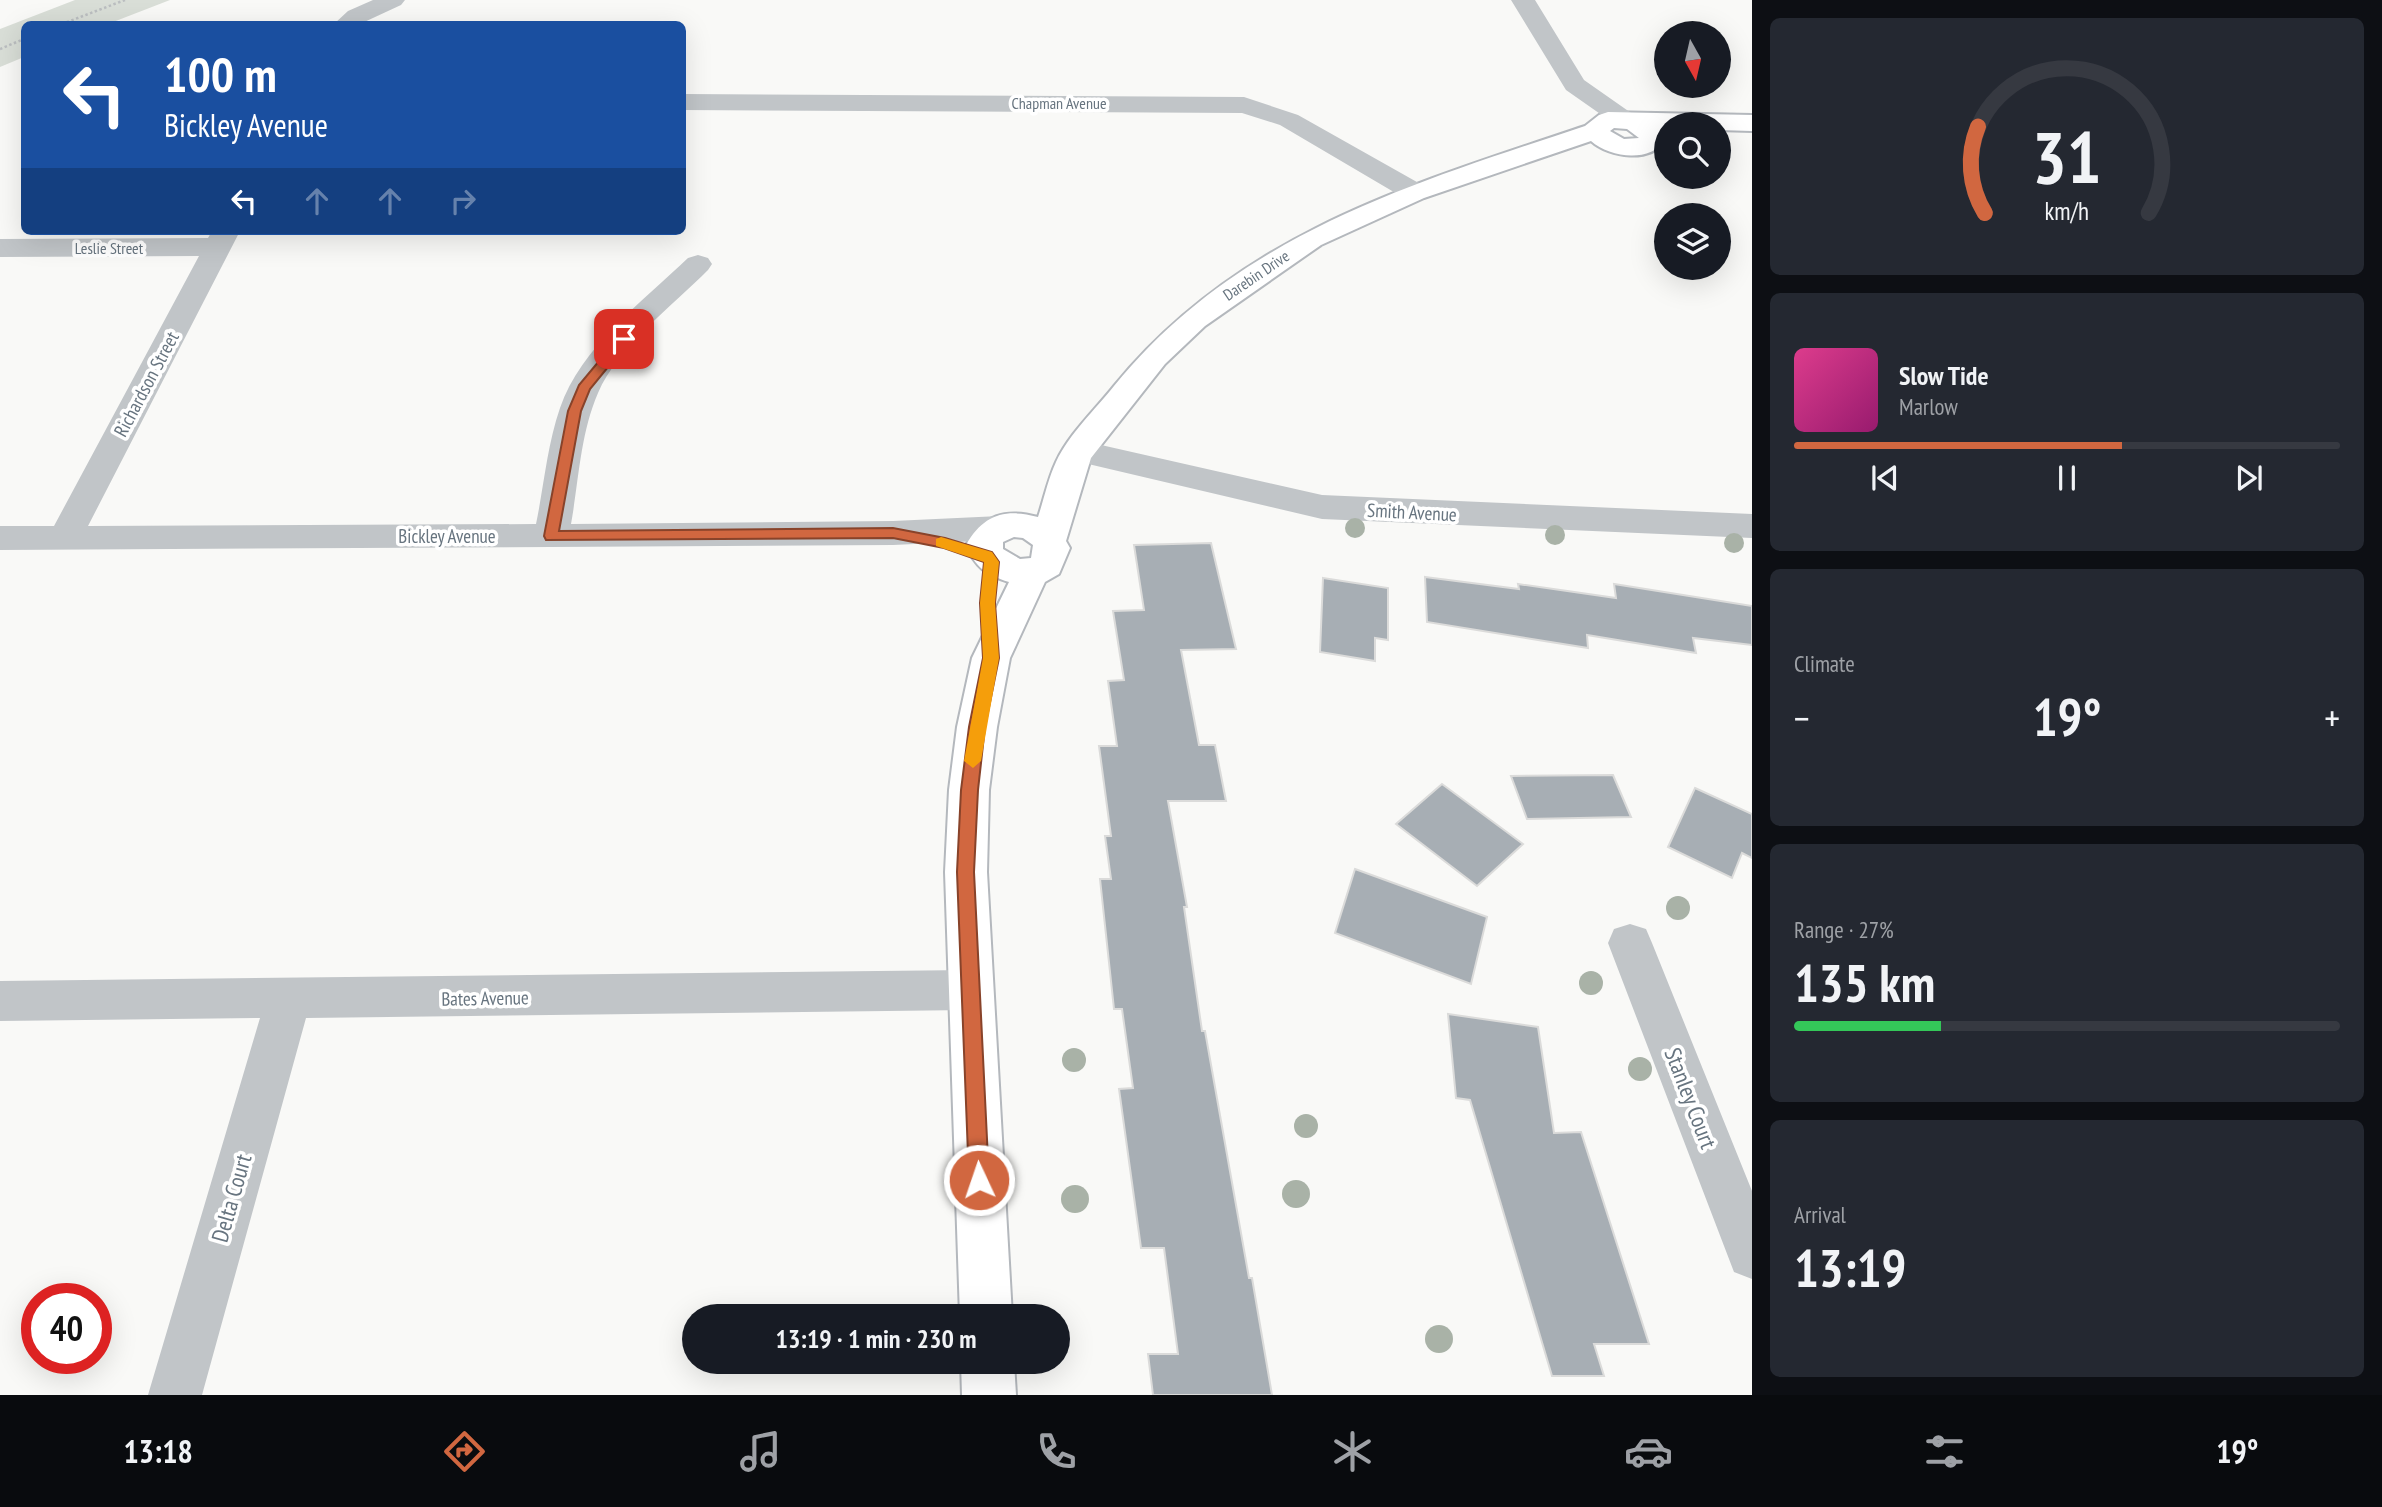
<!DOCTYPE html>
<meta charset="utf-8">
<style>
body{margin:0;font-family:"PT Sans Narrow",sans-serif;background:#242831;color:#f1f3f6;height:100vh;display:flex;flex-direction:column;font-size:26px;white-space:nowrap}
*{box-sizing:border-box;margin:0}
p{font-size:23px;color:#9ea1a6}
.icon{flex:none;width:38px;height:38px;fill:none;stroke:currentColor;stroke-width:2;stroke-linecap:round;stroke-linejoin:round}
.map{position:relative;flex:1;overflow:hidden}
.drawer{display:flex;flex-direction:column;gap:18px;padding:18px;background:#0d0f14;width:630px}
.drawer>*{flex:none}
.guide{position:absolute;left:21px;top:21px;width:665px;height:214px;border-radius:10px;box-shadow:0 7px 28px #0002;background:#1a4fa0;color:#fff;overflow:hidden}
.needle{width:46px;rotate:172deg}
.buttons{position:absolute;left:1654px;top:21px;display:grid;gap:14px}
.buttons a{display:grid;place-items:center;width:77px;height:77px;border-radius:50%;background:#171b24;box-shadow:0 7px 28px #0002;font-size:35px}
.speed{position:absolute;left:21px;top:1283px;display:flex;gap:14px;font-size:35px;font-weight:700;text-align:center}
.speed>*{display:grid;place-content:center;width:91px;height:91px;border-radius:50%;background:#171b24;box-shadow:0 7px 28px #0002;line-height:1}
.speed .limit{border:10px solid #d22;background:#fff;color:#111}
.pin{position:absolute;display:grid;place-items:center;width:60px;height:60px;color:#fff;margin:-30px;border-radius:14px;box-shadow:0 4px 10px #0006}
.me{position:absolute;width:77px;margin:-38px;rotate:357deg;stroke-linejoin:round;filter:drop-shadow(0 0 5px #0008)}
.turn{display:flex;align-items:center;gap:24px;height:147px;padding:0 28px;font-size:32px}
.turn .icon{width:91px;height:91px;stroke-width:2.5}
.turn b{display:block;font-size:49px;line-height:60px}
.lanes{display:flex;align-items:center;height:66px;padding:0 28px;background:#0003;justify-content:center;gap:35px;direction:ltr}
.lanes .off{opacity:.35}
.big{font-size:52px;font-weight:800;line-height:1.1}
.drawer .tile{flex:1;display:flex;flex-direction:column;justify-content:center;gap:10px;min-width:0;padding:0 24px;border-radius:10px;background:#242831}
.drawer .dial{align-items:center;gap:0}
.dial svg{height:182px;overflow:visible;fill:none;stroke:#363941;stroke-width:7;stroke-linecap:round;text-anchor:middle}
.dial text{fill:#f1f3f6;stroke:none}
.song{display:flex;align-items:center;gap:21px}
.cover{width:84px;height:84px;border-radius:10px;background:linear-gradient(135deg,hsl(330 70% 55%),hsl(320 70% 35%))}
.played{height:7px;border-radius:4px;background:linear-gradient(90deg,#d16740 60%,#363941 60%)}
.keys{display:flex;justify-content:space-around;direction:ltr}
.heat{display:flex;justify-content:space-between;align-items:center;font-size:38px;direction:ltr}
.charge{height:10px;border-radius:5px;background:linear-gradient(90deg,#34c759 27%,#363941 0)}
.trip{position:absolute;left:682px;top:1304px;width:388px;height:70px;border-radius:35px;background:#171b24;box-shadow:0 7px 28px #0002;font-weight:800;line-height:70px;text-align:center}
.tab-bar{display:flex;height:112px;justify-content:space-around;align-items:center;background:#090b0e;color:#9ea1a6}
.tab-bar .icon{width:49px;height:49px}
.tab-bar .current{color:#d16740}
.tab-bar b{font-size:32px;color:#f1f3f6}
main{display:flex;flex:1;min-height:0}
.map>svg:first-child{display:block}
.green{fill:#d9ded7}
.building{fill:#a7aeb4;stroke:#dbdbda;stroke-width:2}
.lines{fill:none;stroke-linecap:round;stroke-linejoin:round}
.secondary-casing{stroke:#b4b8bd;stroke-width:4}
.path{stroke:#bbbec0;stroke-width:2.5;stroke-dasharray:2.5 2.5;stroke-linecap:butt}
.street{fill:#c1c5c8;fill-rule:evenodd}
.secondary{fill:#fff;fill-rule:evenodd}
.tree{fill:#a9b2a7}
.route{fill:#d16740;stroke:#88432a;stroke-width:2}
.slow{fill:#f59e0b}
.labels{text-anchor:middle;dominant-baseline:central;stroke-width:7;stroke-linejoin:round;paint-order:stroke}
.far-street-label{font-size:16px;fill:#67747f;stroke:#fff}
.street-label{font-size:19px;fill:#67747f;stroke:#fff}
.near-street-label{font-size:23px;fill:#67747f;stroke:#fff}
</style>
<main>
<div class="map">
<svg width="1752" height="1395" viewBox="0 0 1752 1395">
<rect width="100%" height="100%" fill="#f9f9f7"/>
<path class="green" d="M75 0H170L108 24H24V57L0 67V29Z"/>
<path class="building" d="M1211 543 1236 649 1181 650 1199 745H1215L1226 801H1168L1187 907H1184L1202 1031H1205L1249 1278H1252L1272 1395H1153L1148 1354H1178L1164 1248H1141L1119 1089 1133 1088 1122 1009H1114L1100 879H1111L1105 836H1111L1099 746H1117L1108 681 1124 680 1113 611 1144 610 1134 545Z
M1425 577 1519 589 1518 584 1616 598 1614 584 1752 606V645L1693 638 1696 653 1587 635 1588 648 1427 622Z
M1323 578 1388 588V640L1375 638V661L1320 652Z
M1613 775 1631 817 1527 819 1511 776Z
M1442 784 1523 844 1477 886 1396 824Z
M1695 788 1752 814V858L1742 853 1732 878 1668 847Z
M1355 869 1487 917 1471 984 1335 933Z
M1448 1014 1538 1027 1554 1133 1581 1132 1649 1344H1594L1604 1376H1552L1470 1100 1456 1098Z"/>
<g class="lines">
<g class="secondary-casing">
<path id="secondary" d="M1608 112 1752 115V131L1718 130V124H1666V130H1663L1666 140C1650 163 1610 158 1591 141L1424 198 1321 245 1205 326 1165 364 1091 458 1066 541 1070 548 1059 574 1045 582 1010 658 997 727 989 790 987 872 1012 1316H960L945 872 949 790 957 727 972 658 1009 582C986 575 975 567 966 545 983 515 1005 508 1038 517 1044 499 1048 479 1056 462 1069 434 1095 410 1114 386 1237 235 1408 185 1585 126L1599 115ZM1614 128 1627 129 1639 138 1624 139 1610 131ZM1014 537 1023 538 1033 545 1031 558 1020 559 1003 549V542Z
M961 1362H1014L1016 1395H962Z"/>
</g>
<path class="path" d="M62 24 125 0
M0 49 24 39"/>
<path class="street" d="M373 0H405L401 5 360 24H334L348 11Z
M1511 0H1535L1584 80 1634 115 1638 120 1634 125H1616L1566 90Z
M682 94 1244 97 1298 115 1424 186 1428 192 1424 198H1404L1280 125 1242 113 682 110Z
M212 231H240L88 526 536 524C544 486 547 446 560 408 581 347 642 302 688 258L698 255 708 258 712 264 708 270C673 305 617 348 598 393 580 435 579 480 571 524L893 521 1000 516 1012 520 1017 528 1012 536 1000 540 893 545 0 550V526H54L199 256 0 257V239L208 238Z
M1079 440 1322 495 1752 514V538L1322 519 1067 459 1062 451 1067 443Z
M1630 924 1646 929 1652 943 1752 1191V1279L1734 1272 1608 943 1614 929Z
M970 970 986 976 992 990 986 1004 970 1010 306 1018 202 1395H148L260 1018 0 1021V981Z"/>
<use href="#secondary" class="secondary"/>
</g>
<g class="tree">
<circle cx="1355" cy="528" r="10"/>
<circle cx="1555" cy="535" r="10"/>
<circle cx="1734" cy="543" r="10"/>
<circle cx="1678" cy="908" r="12"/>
<circle cx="1591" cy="983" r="12"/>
<circle cx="1074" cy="1060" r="12"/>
<circle cx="1640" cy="1069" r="12"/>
<circle cx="1306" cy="1126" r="12"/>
<circle cx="1296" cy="1194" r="14"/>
<circle cx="1075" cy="1199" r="14"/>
<circle cx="1439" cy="1339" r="14"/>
</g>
<path class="route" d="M620 336 631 339 590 389 581 411 559 531 893 528 945 538 992 552 999 562 995 603 999 658 985 727 978 790 974 872 989 1180 986 1187 979 1190 972 1187 969 1180 957 872 961 790 969 727 983 658 980 603 984 562 944 548 893 538 546 540 544 536 568 411 579 385Z"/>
<path class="slow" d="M941 537 992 552 999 562 995 603 999 658 981 761 973 768 964 761 983 658 980 603 984 562 936 546V539Z"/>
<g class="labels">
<g class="far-street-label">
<text x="1059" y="103">Chapman Avenue</text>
<text x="109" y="248">Leslie Street</text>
<text transform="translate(1256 275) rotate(-34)">Darebin Drive</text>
</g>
<g class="street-label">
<text transform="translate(146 384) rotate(-62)">Richardson Street</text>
<text transform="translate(1412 512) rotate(3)">Smith Avenue</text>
<text x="447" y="536">Bickley Avenue</text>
<text transform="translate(485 998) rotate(-1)">Bates Avenue</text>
</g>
<g class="near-street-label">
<text transform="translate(1691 1098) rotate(69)">Stanley Court</text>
<text transform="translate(231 1198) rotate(-74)">Delta Court</text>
</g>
</g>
</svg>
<div class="buttons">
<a><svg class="needle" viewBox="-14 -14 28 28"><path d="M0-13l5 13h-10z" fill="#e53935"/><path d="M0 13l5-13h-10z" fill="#9ea1a6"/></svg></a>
<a><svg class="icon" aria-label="search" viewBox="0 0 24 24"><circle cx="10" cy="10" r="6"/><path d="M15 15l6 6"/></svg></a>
<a><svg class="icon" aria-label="layers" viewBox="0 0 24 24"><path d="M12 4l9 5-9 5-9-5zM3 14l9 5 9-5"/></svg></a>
</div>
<div class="speed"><div class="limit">40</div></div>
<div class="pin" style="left:624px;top:339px;background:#d93025"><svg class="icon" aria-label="arrive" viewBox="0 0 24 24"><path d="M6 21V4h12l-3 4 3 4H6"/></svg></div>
<svg class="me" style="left:979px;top:1180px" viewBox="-20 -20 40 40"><circle r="17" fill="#d16740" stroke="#fff" stroke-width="3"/><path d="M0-11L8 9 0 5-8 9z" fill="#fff"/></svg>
<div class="trip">13:19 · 1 min · 230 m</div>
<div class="guide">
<div class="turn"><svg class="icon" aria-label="left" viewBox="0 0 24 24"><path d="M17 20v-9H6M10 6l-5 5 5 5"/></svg><div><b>100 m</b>Bickley Avenue</div></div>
<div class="lanes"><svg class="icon" aria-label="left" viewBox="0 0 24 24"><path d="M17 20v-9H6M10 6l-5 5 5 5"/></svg><svg class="icon off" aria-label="ahead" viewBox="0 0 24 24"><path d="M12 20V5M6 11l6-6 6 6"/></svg><svg class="icon off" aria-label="ahead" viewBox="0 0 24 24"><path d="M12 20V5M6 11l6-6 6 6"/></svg><svg class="icon off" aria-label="right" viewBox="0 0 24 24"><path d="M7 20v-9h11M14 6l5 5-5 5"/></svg></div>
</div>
</div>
<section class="drawer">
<div class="tile dial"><svg viewBox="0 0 100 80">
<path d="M14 69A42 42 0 1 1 86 69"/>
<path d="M14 69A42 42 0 0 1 11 31" stroke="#d16740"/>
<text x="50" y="56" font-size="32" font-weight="700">31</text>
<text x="50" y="72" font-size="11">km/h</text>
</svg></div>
<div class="tile">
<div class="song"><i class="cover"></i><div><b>Slow Tide</b><p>Marlow</p></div></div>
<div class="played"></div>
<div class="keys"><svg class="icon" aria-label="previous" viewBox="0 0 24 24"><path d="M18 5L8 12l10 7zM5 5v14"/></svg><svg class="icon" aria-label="pause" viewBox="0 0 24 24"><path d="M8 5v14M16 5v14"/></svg><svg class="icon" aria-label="next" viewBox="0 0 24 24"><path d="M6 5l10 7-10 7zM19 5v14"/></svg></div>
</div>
<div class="tile"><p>Climate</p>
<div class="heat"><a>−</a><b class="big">19°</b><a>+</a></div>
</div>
<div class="tile"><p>Range · 27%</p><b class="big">135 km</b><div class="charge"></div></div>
<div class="tile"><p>Arrival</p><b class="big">13:19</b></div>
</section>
</main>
<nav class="tab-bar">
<b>13:18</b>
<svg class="icon current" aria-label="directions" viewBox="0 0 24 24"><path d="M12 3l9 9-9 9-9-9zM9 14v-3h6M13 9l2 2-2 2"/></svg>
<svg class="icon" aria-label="music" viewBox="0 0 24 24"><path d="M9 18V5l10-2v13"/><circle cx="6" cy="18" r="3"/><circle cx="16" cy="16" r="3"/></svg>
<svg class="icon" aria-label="phone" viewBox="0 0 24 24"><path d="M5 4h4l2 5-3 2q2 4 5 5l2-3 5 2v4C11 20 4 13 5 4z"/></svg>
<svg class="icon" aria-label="climate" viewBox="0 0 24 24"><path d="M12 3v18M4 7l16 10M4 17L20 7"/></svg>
<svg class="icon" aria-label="car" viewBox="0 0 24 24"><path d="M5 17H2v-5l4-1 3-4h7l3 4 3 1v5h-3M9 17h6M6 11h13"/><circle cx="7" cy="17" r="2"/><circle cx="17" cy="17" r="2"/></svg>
<svg class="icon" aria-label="filters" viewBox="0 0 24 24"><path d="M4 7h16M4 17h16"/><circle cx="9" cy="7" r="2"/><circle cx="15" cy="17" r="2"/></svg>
<b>19°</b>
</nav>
